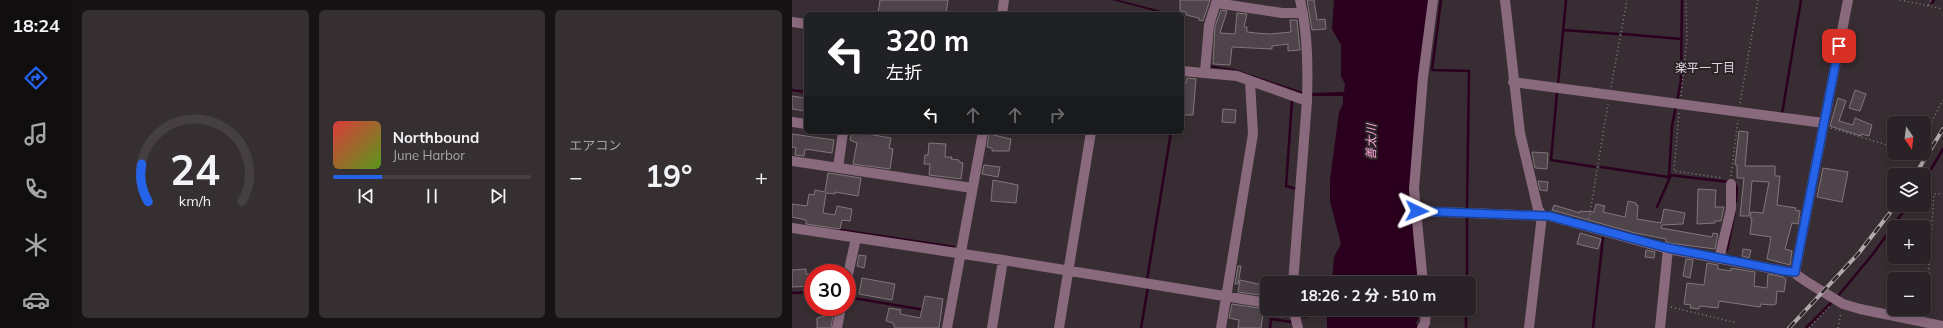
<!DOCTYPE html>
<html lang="ja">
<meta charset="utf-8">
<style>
body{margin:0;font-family:Mulish,"Noto Sans JP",sans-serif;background:#352f32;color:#f1f3f6;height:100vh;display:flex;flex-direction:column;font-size:15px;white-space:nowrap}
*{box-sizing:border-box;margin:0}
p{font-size:13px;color:#a5a4a7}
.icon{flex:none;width:22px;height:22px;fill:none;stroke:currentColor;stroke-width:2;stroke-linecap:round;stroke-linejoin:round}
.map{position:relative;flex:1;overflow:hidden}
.drawer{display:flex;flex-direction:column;gap:10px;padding:10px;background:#171315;width:720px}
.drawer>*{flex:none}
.guide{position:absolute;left:12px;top:12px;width:380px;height:122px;border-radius:6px;box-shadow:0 2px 6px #0003,0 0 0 1px #453f43;background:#202124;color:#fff;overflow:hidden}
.needle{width:26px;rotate:166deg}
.controls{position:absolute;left:1095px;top:116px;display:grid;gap:8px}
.controls a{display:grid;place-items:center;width:44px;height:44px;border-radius:6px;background:#292226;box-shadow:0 2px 6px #0003,0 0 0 1px #453f43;font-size:20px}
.speed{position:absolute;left:12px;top:264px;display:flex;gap:8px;font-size:20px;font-weight:700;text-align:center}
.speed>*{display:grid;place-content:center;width:52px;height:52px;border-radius:50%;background:#292226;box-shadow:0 2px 6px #0003,0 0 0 1px #453f43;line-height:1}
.speed .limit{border:6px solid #d22;background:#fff;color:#111}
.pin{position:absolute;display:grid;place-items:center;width:34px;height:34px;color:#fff;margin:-17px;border-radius:8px;box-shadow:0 2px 6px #0006}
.me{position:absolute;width:44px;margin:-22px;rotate:92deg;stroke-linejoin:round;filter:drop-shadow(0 0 3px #0008)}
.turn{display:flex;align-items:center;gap:14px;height:84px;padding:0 16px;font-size:18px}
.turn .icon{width:52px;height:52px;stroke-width:2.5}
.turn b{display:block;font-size:28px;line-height:34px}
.lanes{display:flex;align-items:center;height:38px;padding:0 16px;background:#0003;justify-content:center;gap:20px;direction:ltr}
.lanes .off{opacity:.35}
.big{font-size:30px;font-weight:700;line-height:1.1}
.drawer .card{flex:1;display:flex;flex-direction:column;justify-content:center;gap:6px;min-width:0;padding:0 14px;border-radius:6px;background:#352f32}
.drawer .dial{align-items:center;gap:0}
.dial svg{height:104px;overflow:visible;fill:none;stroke:#453f43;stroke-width:7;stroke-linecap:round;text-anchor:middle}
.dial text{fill:#f1f3f6;stroke:none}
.song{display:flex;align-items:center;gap:12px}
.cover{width:48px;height:48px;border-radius:6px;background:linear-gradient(135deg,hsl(0 70% 55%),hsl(90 70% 35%))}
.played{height:4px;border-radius:2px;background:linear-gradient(90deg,#2563eb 25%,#453f43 25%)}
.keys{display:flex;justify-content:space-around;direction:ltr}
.heat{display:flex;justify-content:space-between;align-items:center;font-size:22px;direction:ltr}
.drawer .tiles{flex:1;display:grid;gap:10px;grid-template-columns:repeat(3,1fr)}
.trip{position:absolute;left:468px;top:276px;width:216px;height:40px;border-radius:6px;background:#292226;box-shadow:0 2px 6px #0003,0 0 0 1px #453f43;font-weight:700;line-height:40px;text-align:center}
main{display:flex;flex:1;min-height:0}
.dock{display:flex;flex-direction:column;width:72px;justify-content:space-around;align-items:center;background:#100e0f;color:#a5a4a7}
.dock .icon{width:28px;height:28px}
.dock .current{color:#2563eb}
.dock b{font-size:18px;color:#f1f3f6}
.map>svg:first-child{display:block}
.water{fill:#2b001e}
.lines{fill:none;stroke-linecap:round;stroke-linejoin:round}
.stream{stroke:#2b001e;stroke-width:2.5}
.building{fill:#4f444a;stroke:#82767d}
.path{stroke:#877e83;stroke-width:1.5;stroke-dasharray:1 3;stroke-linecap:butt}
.minor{stroke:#89697c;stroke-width:10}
.rail-casing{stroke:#b1a9ad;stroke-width:4}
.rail{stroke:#2c2328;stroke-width:2.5;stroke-dasharray:8;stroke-linecap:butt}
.route-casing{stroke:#184099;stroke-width:10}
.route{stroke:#2563eb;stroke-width:7}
.labels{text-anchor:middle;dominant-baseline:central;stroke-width:4;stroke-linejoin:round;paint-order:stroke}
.neighbourhood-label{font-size:12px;fill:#e3d6dd;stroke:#2c2328}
.water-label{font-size:12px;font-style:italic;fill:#f6a6d6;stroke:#2c2328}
</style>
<main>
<nav class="dock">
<b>18:24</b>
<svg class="icon current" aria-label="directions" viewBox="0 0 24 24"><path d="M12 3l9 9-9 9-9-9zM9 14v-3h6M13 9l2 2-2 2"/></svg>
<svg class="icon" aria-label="music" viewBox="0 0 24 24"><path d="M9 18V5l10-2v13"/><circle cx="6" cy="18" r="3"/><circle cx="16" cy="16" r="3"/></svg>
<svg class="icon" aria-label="phone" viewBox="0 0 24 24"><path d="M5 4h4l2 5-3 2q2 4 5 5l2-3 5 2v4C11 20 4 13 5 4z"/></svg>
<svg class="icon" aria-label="climate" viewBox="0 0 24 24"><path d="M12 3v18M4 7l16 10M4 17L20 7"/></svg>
<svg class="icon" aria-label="car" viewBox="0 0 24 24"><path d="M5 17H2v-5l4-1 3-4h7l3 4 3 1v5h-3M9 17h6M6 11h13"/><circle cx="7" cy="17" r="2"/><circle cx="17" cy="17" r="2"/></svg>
</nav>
<section class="drawer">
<div class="tiles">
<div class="card dial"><svg viewBox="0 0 100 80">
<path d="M14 69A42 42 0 1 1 86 69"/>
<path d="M14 69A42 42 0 0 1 9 40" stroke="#2563eb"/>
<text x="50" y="56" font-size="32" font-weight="700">24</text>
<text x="50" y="72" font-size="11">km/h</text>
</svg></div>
<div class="card">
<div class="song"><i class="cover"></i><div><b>Northbound</b><p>June Harbor</p></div></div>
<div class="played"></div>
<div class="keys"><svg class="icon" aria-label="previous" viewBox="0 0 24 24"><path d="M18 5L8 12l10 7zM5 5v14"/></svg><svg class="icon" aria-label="pause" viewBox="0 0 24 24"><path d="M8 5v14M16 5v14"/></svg><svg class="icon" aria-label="next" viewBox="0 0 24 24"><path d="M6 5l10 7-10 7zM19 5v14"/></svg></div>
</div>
<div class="card"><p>エアコン</p>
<div class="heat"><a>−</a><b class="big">19°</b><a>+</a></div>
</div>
</div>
</section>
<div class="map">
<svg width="1151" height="328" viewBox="0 0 1151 328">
<rect width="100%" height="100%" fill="#372d32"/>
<path class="water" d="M320 0H327L381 14H374Z
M542 0H638L621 225 622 247 628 264 627 283H540L542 257 549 244 538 201V180L547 112 551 104V96H517V93L552 92 553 84 549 76V45L540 29Z
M416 65 442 69 511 92V94L443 70 416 67Z
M531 309H629L624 324 630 328H535V313L508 319Z"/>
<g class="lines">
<path class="stream" d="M649 0 640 70 677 71 675 209
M1140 3 1142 0
M771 30 826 34
M831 34 890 39
M766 85 774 0
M0 90 14 92
M765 92 759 160 803 167
M500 101 494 186 505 189
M885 101 889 80 890 0
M990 114 1009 0
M809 167 876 177 877 175 937 182
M877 175 880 126 884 106
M1132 181 1151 149
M943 184 945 188 944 202
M865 207 879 175
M42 229 162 247
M935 250 943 211
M355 280 379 132
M675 283V218
M0 293 21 292
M1046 296 1081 254 1116 205
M55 297 133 310
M349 328 356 287
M478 328 479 319 500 322 499 321
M674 328V309
M801 328 811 238
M1014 328 1040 302"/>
</g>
<path class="building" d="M88 0H156L154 14H86Z
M388 0H418L411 21 407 20V18L394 15V12L388 11Z
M515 0H522L525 20 533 19 534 29 520 30Z
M429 10 435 11 428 33 443 34 445 13 455 14 452 27H455V32L464 33 478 34 499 32 498 20H505L508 50 496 51V44L480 46V49L440 47 438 65 421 64 423 26Z
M395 78 404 79 401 115H390V82L394 83Z
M1063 90 1074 94 1068 111 1057 108Z
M0 96 14 98V111L0 109Z
M1046 98 1054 101 1047 121 1061 125 1063 118 1080 125 1077 136 1069 134V136L1038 126Z
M431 109 444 110 443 123 430 122Z
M947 131 956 132 953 166H983V176H988L985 205 1004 208 1003 210 1008 211 1006 224 1000 223 993 249 1000 251 998 265 975 259 979 237 958 234 960 218H958L959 212 971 213 977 182 960 181 957 216H948L952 178H945V165H943Z
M60 132H75V134L99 138 97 148 101 149 98 169 61 164 65 143 58 140Z
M0 134 42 140 40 153 13 149 12 156 3 155 4 148 0 147Z
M197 134 219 139 217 151H200V148L195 147Z
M137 143 154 144 153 157H160L159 159 167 160V162L171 163 169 179 137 175 138 164H132L133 155H136Z
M740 152 756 153 755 169 743 168Z
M192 165 208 167 206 177 190 174Z
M1031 168 1056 172 1050 202 1025 197Z
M36 173 69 178 66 196 43 192V194L34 193 31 213 43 215 45 206 60 209 58 221 50 220 48 229 14 224V220L0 217V204L15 206 17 194 22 195 23 190 33 192Z
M201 180 226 185 224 203 199 201Z
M746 181 756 182 755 191 748 190Z
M906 189 924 190 923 207H932L929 221H923V223L905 224Z
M836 201 844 203V205H846L845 219 869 223 872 209 893 213 891 224 870 225 869 228 920 237 921 233 926 234 923 249 877 243 874 242V239L843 233 760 210 762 205 788 213V211L802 212 804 204 813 206 811 212 833 217Z
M788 233 809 239 806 249 785 244Z
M951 249 959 250 957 258 950 256Z
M854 250 863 252 862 258 853 257Z
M67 255 74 256 72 268 65 266Z
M894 259 901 260 898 278 891 276Z
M915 263 926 265V269L939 271V268L963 272 962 286 975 288 976 274 991 277 994 279 992 292 985 291 984 304 980 305 969 304 968 307 927 301 926 308 908 306 907 309 898 308 899 305 892 304 895 283 912 285Z
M446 266H449L446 284H443Z
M14 269V274H21V286L0 287V270Z
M70 278 103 284 100 300 67 294Z
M448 280 475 286V296L446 292Z
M133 296 151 299 147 328H103L101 323 94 321 97 308 109 310 108 314 128 318Z
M440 304 474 309 492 310 491 317 471 314 469 328H446L447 320 437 318Z
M41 314 39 328H25V318Z"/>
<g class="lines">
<path class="path" d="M1108 0 1151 9
M1136 5 1139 0
M819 87 835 0
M889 96 895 39 894 0
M948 103 966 0
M887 113 882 171 931 178
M1039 128 1102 147
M1132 136 1151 100
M1121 153H1122
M939 176 946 120
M797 219 816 104
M879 307 945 323
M1134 313 1142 194H1151
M1017 328 1038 306
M1046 328 1049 313"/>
<path class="minor" d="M713 0 728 133 746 209 750 215 737 328
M1056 0 1003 272 1005 275 1015 282 1051 304 1068 309 1151 326
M424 3 490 13H511
M210 14 212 0
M0 22 14 24
M390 71 445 76 515 101
M413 72 417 25 425 0
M721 82 1032 123
M0 122 14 124
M0 161 180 188
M46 168 51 132
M625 211 757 216 876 249 993 271 1003 272
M0 228 211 260 475 303
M927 259 939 209V184
M55 279 64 238
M501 283 515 101C516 68 516 32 508 0
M631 283 622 189 631 77 641 0
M498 309 503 316 506 328
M45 328 49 307
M155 328 191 132
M200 328 211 260
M267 328 299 132
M429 328 461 134 458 81
M630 328 633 323 634 309
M868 328 876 249"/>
<g class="rail-casing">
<path id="rail" d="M1123 175 1151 129
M997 328 1066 254 1104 205"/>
</g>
<use href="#rail" class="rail"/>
</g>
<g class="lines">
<g class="route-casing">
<path id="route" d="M625 211 757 216 876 248 993 271 1003 272 1047 46"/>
</g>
<use href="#route" class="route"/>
</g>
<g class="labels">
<g class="neighbourhood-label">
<text x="913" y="67">楽平一丁目</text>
</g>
<g class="water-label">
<text transform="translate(579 142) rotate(-89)">善太川</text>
</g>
</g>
</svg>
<div class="controls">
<a><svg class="needle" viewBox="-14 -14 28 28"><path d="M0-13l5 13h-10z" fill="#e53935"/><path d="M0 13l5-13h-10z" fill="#a5a4a7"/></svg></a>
<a><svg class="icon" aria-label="layers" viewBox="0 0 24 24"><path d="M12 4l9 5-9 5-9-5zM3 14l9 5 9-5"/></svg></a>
<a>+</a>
<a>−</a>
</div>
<div class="speed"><div class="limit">30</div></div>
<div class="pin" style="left:1047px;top:46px;background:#d93025"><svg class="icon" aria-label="arrive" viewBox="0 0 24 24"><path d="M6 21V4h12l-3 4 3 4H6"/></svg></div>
<svg class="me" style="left:625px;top:211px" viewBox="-20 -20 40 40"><path d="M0-17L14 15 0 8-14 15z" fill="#2563eb" stroke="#fff" stroke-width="4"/></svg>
<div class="trip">18:26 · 2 分 · 510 m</div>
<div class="guide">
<div class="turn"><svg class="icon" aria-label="left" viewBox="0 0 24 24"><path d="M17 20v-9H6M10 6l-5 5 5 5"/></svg><div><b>320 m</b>左折</div></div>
<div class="lanes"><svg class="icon" aria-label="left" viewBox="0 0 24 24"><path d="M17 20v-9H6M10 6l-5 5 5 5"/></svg><svg class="icon off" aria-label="ahead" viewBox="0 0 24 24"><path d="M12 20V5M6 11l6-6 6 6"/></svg><svg class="icon off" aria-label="ahead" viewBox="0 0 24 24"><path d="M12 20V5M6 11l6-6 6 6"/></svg><svg class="icon off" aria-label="right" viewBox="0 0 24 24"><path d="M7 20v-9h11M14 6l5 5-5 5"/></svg></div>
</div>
</div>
</main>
